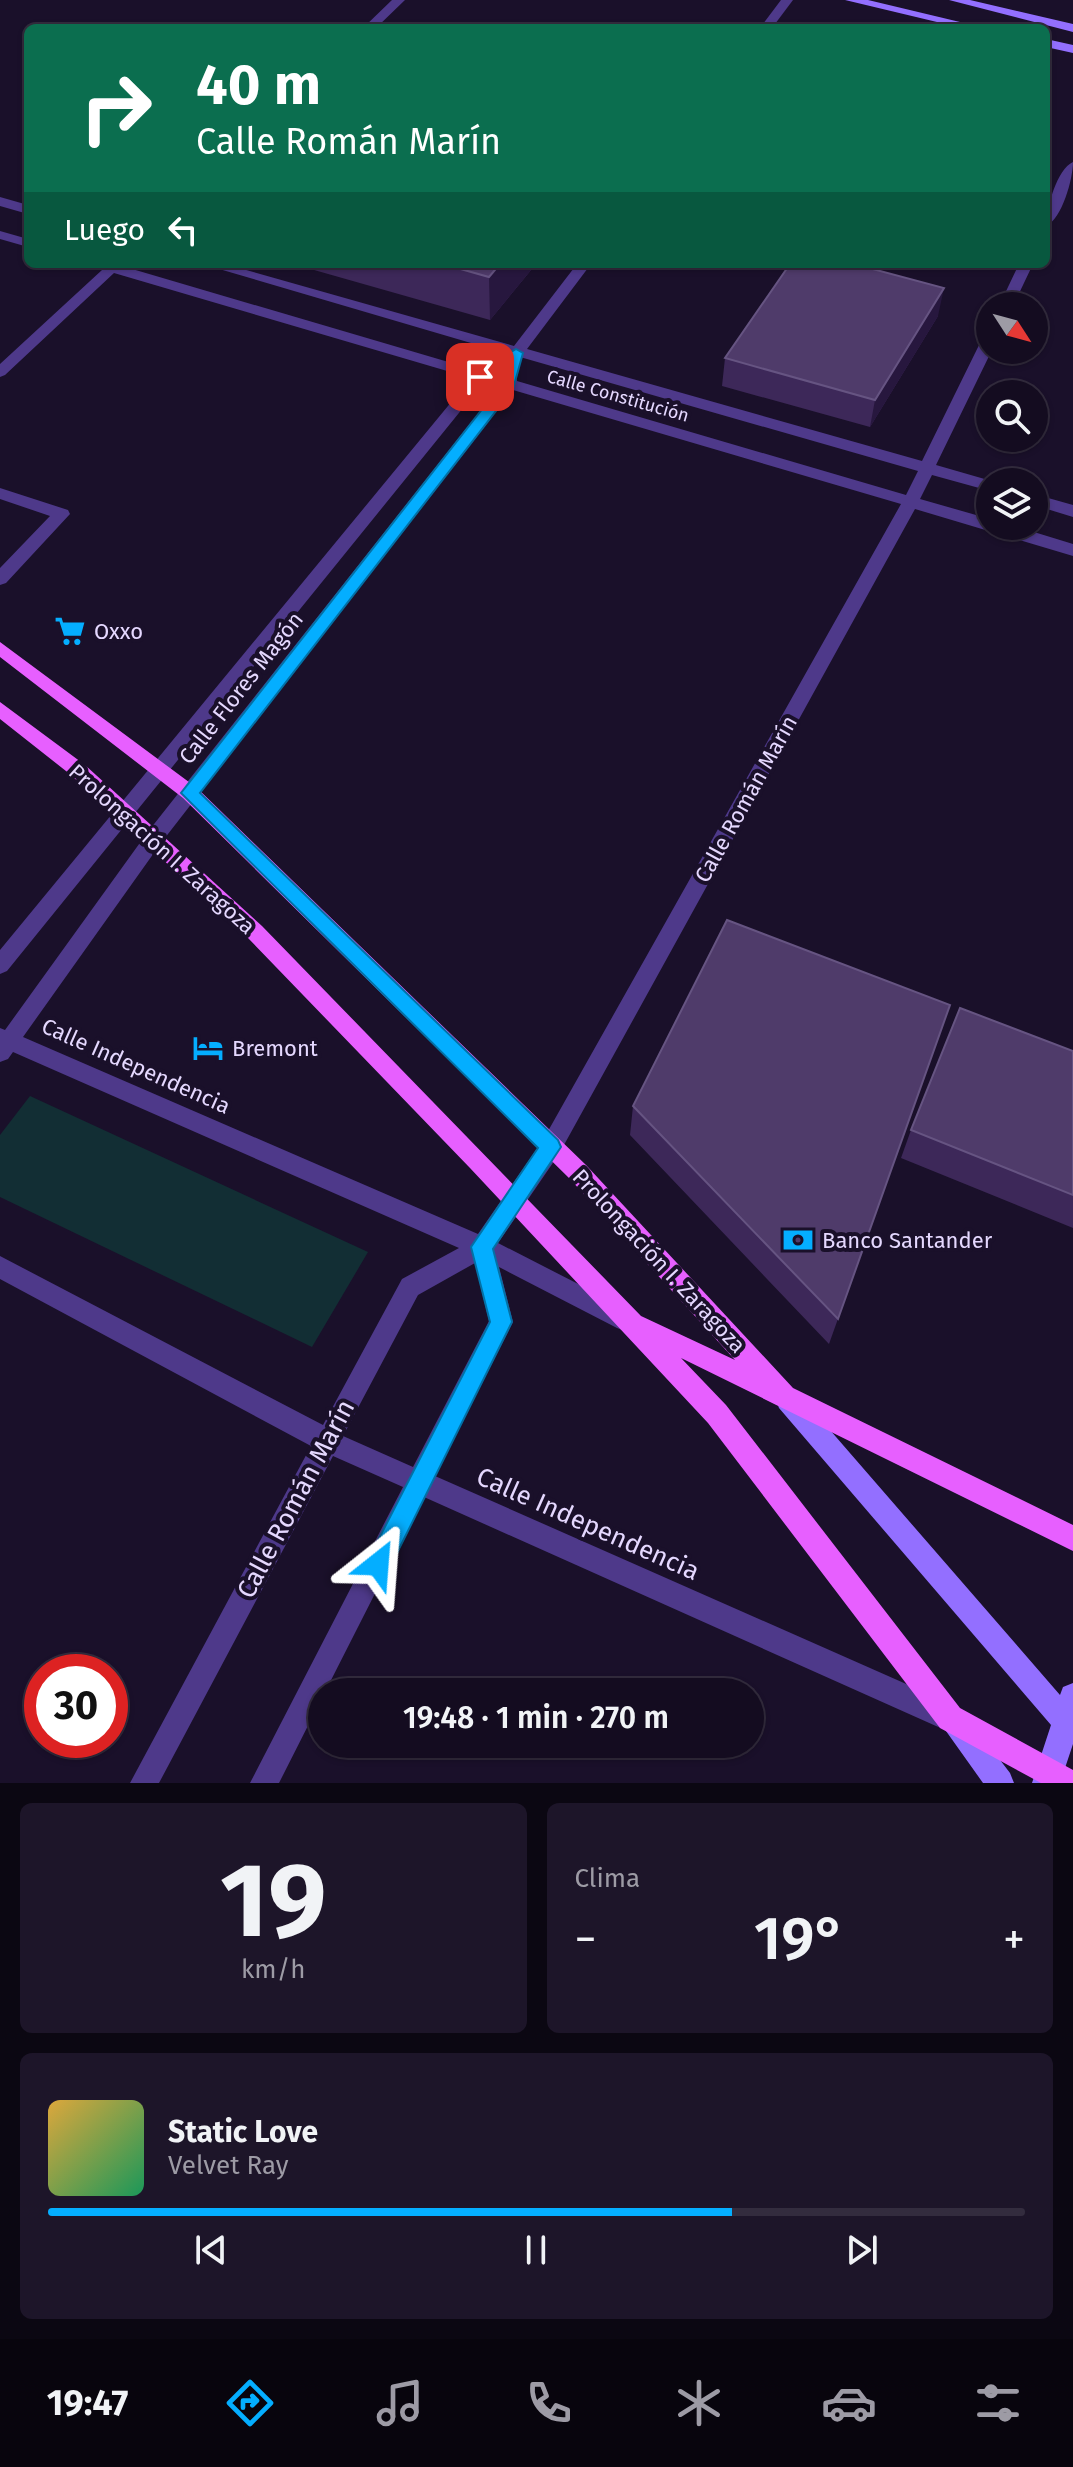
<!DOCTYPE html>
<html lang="es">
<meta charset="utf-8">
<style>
body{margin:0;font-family:"Fira Sans",sans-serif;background:#1d1529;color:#f1f3f6;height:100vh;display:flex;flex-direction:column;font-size:30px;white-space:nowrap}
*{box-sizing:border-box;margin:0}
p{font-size:26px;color:#9d9ba5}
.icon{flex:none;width:44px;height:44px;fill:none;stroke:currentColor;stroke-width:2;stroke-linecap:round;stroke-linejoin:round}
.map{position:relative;height:1783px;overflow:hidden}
.side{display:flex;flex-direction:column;gap:20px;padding:20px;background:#0b0712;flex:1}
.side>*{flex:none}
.guide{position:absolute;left:24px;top:24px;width:1026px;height:244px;border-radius:12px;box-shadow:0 2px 6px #0004,0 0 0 2px #332c3e;background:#0b6e4f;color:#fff;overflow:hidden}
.needle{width:52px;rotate:126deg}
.fabs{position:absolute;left:976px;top:292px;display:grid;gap:16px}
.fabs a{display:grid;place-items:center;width:72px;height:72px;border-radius:50%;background:#140c20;box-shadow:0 2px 6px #0004,0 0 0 2px #332c3e;font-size:40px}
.speed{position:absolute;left:24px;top:1654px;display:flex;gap:16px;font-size:40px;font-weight:700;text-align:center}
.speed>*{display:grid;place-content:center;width:104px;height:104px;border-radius:50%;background:#140c20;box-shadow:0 2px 6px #0004,0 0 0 2px #332c3e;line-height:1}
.speed .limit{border:12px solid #d22;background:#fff;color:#111}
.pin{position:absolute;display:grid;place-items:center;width:68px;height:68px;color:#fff;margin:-34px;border-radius:16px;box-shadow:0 4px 12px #0006}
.me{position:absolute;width:88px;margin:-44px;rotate:28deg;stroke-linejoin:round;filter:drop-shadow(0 0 6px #0008)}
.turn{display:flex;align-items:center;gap:28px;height:168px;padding:0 40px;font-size:36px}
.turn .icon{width:104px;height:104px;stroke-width:2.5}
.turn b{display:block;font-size:56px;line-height:68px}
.then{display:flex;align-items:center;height:76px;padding:0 40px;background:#0003;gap:16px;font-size:30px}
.big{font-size:60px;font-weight:600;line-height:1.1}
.side .tile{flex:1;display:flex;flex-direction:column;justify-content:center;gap:12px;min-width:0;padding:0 28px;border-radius:12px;background:#1d1529}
.side .dial{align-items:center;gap:0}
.dial b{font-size:104px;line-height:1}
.song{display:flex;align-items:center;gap:24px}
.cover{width:96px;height:96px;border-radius:12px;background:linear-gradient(135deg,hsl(40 70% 55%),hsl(150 70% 35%))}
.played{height:8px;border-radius:4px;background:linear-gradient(90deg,#04aeff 70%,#332c3e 70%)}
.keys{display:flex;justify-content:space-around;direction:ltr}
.heat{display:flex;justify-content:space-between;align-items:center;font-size:44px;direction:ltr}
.side .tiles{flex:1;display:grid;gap:20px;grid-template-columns:1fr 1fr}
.tile:last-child{grid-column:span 2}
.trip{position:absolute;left:308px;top:1678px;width:456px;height:80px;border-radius:40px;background:#140c20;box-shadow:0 2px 6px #0004,0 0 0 2px #332c3e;font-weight:600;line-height:80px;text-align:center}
.dock{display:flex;height:128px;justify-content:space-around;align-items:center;background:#08050d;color:#9d9ba5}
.dock .icon{width:56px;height:56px}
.dock .current{color:#04aeff}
.dock b{font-size:36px;color:#f1f3f6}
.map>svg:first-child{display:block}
.green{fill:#122e34}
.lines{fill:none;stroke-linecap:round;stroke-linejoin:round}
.lane{fill:#4e398a;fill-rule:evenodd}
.street{fill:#4e398a;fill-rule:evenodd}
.secondary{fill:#936fff;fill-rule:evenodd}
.primary{fill:#e75fff;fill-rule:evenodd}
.wall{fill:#3d2859}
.shaded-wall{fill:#27173e}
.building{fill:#4f3b6a;stroke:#665482;stroke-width:2}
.route{fill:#04aeff;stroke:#0371a6;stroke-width:2}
.labels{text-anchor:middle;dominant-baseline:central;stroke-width:8;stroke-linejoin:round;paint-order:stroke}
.far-street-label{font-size:18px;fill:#e5d8ff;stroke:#1a102a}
.poi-label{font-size:22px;fill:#e5d8ff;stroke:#1a102a;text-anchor:start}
.street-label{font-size:22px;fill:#e5d8ff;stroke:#1a102a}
.near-street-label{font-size:26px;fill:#e5d8ff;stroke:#1a102a}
</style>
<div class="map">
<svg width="1073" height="1783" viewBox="0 0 1073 1783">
<rect width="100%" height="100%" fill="#1a102a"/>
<path class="green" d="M30 1096 368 1252 312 1347 0 1197V1135Z"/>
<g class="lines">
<path class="lane" d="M0 488 68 510 70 514 6 583 0 585V568L50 516 0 499Z"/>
<path class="street" d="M392 0H405L376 28H363Z
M781 0H793L772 28H760Z
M1073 162C1073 179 1062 219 1046 226 1046 209 1057 169 1073 162Z
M0 197 28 205V214L0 206Z
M0 231 28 239V247L0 239Z
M91 264H123L122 266 479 371 505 353 202 264H225L514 346 577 264H591L527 349 922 461 982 339 990 334 992 350 936 465 995 482H990V491L932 475 920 499 990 519V526H1014L1073 544V556L915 509 559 1154 498 1243 633 1312 637 1320 633 1328 625 1331 617 1328 499 1267 513 1322 435 1476 956 1706 960 1716 956 1726 946 1730 936 1726 424 1497 325 1692H322V1698L279 1783H250L403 1487 333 1456 159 1783H130L311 1446 0 1279V1256L323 1425 402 1279 459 1248 13 1052 8 1059 0 1062V1028L5 1030 147 833 499 387 484 382 7 971 0 974V950L471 378 114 273 5 375 0 377V364L102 270ZM520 357 918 471 906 495 517 381 515 373H505L502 377 494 375ZM513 390 901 504 543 1140 478 1234 23 1037 161 843ZM475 1263 489 1321 413 1467 343 1436 418 1295Z
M1019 264H1033L1013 306H999Z
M1034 494 1073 505V517L1034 505Z"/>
<path class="secondary" d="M845 0H868L985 28H962Z
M949 0H970L1073 24V32Z
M1046 39 1073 45V53L1046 47Z
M788 1388 797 1392 1060 1695 1063 1687 1073 1683V1744L1060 1783H1032L1051 1725 779 1408 776 1400 779 1392Z
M955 1710 965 1714 1010 1773 1014 1783H983L941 1724 945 1714Z"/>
<path class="primary" d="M0 642 197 788 586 1165 793 1388 1073 1525V1551L681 1358 726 1405 960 1708 1073 1770V1783H1041L940 1728 708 1423 470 1168 248 938 71 775 0 719V702L85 765 262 926 641 1316 735 1360 570 1179 183 798 0 657Z"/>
</g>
<path class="wall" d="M293 264H536L490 320Z
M938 316 870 427 722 386 725 358Z
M950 1005 829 1344 630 1135 633 1106Z
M1073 1051V1228L901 1158 911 1130Z"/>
<path class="shaded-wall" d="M500 264H536L490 320 489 277Z
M944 288 938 316 870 427 875 400Z"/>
<path class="building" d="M443 264H500L489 277Z
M790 264H854L944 288 875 400 725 358Z
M727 920 950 1005 838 1319 633 1106Z
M960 1008 1073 1051V1195L911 1130Z"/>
<path class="route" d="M516 349 523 353 513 389 200 793 558 1140 561 1147 493 1249 512 1322 387 1573 378 1576 370 1573 366 1564 370 1556 490 1322 471 1247 538 1148 181 793 501 385 505 366 480 382 475 380V374Z"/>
<defs>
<g id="supermarket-bare" transform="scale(2.4)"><path d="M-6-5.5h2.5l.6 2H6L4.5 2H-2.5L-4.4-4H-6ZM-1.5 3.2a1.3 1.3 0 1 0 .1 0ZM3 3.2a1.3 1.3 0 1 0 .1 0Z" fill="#04aeff" stroke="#1a102a" stroke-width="2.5" paint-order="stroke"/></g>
<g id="hotel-bare" transform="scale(2.4)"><path d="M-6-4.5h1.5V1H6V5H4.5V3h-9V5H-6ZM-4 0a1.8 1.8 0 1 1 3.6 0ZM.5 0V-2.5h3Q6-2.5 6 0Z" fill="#04aeff" stroke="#1a102a" stroke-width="2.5" paint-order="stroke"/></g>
<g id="bank-bare" transform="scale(2.4)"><path d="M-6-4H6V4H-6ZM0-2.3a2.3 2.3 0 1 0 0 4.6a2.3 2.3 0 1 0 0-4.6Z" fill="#04aeff" stroke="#1a102a" stroke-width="2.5" paint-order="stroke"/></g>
</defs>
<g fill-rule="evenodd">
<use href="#supermarket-bare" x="70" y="631"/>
<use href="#hotel-bare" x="208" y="1048"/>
<use href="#bank-bare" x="798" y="1240"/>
</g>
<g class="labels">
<g class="far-street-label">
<text transform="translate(618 396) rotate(16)">Calle Constitución</text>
</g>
<g class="poi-label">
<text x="94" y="631">Oxxo</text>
<text x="232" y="1048">Bremont</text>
<text x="822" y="1240">Banco Santander</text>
</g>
<g class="street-label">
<text transform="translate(241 688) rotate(-52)">Calle Flores Magón</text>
<text transform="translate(746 799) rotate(-61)">Calle Román Marín</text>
<text transform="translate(162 849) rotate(42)">Prolongación I. Zaragoza</text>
<text transform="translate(136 1066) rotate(24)">Calle Independencia</text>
<text transform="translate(659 1261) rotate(47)">Prolongación I. Zaragoza</text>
</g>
<g class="near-street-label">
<text transform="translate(296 1499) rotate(-62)">Calle Román Marín</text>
<text transform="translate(588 1524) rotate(24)">Calle Independencia</text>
</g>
</g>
</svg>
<div class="fabs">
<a><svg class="needle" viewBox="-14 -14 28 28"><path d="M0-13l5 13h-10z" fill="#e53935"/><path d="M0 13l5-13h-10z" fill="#9d9ba5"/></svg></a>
<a><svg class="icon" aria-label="search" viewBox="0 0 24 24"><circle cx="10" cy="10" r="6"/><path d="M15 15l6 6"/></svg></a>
<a><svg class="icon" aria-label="layers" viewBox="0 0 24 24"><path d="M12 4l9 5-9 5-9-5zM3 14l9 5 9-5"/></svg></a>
</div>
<div class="speed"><div class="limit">30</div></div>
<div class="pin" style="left:480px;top:377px;background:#d93025"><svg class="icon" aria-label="arrive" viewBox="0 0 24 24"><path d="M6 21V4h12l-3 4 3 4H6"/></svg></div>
<svg class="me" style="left:378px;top:1564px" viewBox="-20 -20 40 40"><path d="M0-17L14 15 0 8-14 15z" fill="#04aeff" stroke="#fff" stroke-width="4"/></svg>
<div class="trip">19:48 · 1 min · 270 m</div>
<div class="guide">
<div class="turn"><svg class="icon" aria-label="right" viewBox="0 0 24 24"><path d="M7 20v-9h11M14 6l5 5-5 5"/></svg><div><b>40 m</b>Calle Román Marín</div></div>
<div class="then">Luego<svg class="icon" aria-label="left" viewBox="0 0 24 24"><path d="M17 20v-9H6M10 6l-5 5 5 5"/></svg></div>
</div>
</div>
<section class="side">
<div class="tiles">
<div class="tile dial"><b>19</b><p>km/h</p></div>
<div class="tile"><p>Clima</p>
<div class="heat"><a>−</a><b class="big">19°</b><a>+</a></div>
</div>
<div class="tile">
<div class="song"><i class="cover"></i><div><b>Static Love</b><p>Velvet Ray</p></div></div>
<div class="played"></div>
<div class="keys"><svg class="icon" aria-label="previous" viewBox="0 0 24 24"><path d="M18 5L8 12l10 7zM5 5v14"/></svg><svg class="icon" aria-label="pause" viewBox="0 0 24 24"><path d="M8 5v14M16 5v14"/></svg><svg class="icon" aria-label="next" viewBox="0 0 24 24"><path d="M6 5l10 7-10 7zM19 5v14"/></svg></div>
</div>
</div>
</section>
<nav class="dock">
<b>19:47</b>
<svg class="icon current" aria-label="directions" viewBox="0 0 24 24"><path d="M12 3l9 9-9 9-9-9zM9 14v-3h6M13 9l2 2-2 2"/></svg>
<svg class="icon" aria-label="music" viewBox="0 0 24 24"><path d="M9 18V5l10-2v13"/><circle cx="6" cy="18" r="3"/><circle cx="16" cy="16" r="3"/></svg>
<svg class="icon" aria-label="phone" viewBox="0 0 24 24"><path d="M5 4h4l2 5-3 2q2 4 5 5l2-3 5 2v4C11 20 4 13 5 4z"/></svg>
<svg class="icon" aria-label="climate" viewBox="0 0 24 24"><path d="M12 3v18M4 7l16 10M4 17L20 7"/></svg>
<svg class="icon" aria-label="car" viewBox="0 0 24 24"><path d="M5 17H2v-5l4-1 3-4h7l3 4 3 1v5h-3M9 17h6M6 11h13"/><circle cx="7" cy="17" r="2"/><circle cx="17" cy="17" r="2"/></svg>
<svg class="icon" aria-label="filters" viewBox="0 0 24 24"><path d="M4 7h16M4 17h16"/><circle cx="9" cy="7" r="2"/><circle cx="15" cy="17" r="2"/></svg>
</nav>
